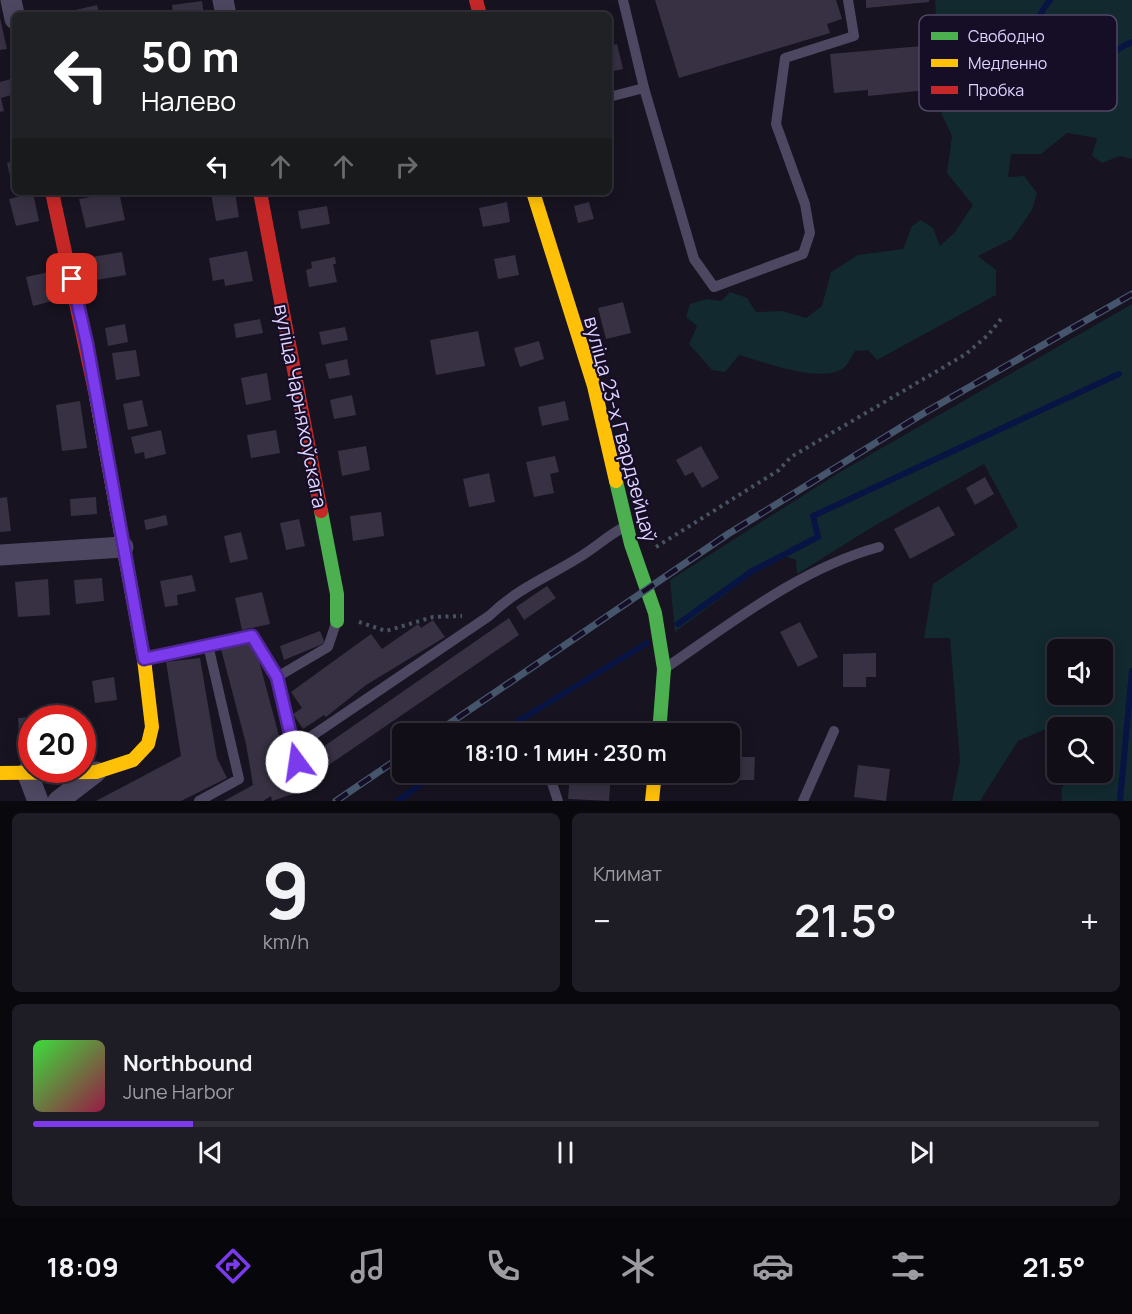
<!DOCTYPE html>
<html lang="ru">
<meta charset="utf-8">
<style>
body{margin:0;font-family:Manrope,sans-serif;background:#1e1c25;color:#f1f3f6;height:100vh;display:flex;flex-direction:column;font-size:22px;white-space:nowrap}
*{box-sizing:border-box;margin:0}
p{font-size:20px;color:#9c9ca2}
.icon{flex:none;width:33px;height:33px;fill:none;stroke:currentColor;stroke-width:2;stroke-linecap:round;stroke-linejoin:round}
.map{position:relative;height:801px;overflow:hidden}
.panel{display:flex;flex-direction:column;gap:12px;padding:12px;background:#09080d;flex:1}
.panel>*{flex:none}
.hud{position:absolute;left:12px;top:12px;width:600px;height:183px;border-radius:9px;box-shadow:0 3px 15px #0003,0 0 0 2px #302e37;background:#202124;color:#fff;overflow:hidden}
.tools{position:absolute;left:1047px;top:639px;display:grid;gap:12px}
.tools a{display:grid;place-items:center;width:66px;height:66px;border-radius:9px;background:#110e18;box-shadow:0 3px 15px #0003,0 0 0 2px #302e37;font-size:30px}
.speed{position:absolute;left:18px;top:705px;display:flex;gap:12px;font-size:30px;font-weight:700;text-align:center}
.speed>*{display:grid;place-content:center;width:78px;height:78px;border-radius:50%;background:#110e18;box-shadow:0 3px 15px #0003,0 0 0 2px #302e37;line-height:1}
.speed .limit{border:9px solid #d22;background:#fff;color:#111}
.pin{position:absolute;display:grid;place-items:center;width:51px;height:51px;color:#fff;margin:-26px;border-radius:12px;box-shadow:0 3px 9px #0006}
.me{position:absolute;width:66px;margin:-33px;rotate:346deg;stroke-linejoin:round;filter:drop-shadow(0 0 4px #0008)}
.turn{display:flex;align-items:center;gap:21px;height:126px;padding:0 30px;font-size:27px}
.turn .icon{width:78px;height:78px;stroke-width:2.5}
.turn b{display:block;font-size:42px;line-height:51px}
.lanes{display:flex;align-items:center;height:57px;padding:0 30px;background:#0003;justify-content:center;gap:30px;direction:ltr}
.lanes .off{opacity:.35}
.big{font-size:45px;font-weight:600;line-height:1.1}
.panel .widget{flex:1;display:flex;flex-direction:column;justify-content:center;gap:9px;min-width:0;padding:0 21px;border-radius:9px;background:#1e1c25}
.panel .dial{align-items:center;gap:0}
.dial b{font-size:78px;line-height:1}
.song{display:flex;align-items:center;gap:18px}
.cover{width:72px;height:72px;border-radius:9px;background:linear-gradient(135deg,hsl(120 70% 55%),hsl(340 70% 35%))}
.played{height:6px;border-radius:3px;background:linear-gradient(90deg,#7c3aed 15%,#302e37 15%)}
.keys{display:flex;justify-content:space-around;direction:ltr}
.heat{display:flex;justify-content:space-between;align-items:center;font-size:33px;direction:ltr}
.panel .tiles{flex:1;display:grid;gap:12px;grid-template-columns:1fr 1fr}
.widget:last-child{grid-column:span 2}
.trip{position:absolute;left:392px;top:723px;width:348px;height:60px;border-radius:9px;background:#110e18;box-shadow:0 3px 15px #0003,0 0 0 2px #302e37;font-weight:600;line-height:60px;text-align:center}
.dock{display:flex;height:96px;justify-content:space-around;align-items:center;background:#07060a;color:#9c9ca2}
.dock .icon{width:42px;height:42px}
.dock .active{color:#7c3aed}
.dock b{font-size:27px;color:#f1f3f6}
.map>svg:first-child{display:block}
.green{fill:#11292f;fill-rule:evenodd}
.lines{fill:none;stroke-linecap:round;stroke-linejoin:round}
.stream{stroke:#081443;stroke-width:6}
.building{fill:#373143}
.path{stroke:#475263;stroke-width:4;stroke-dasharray:3 4.5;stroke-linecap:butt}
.lane{stroke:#4d4761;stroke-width:10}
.street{stroke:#4d4761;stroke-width:21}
.fast{stroke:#4caf50;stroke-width:14}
.slow{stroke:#ffc107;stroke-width:14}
.jam{stroke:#c62828;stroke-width:14}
.rail-casing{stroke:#45556c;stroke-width:7}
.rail{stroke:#160d26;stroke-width:4.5;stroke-dasharray:14;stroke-linecap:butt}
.route-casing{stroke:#51269a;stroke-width:15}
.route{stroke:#7c3aed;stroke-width:10}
.labels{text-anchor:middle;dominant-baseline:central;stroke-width:4.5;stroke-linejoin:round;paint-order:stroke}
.street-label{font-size:20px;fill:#dfd3ff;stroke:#160d26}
.key{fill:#160d26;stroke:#524867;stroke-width:1.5}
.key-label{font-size:16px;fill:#dfd3ff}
</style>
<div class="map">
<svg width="1132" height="801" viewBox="0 0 1132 801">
<rect width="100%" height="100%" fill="#171320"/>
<path class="green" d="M935 0H1132V159L1120 156 1102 163 1092 156 1097 138 1067 133 1041 154H1011L1008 177 1024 176 1037 193 1032 210 1012 239 978 256 996 270V295L877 360 868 350 855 351C852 355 849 363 845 367 823 385 764 362 739 355L725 372 712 370 689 344 697 326 686 317 690 304 707 299 721 301 730 292 747 298 756 312 782 311 806 318 822 306 831 272 858 255 903 249 912 226 921 220 933 228 940 246 955 232 973 205 947 173 952 136 942 115Z
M1132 304V801H1062L1061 790 1069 773 1102 772V728L1063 727 1060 723 1018 741 980 801H952L960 761 950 638H924L933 584 1018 527 984 464 874 526 797 574 796 560 785 556 754 573 675 632 670 580 840 472ZM1058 650H1102V694H1058Z"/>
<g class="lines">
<path class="stream" d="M1050 0C1038 14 1033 29 1038 47 1040 56 1049 68 1058 71 1095 83 1103 52 1132 42
M678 624 752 571 818 537 813 516 1119 374
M497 734 647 643
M398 801 437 772
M1120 801 1132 671"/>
</g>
<path class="building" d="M655 0H836L842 19 827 24 830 33 679 78Z
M866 0H929V2L866 8Z
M202 1 204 15H173L172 5Z
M97 5 100 15H63L62 13Z
M0 18 7 49 0 50Z
M617 44 623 69 609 72V46Z
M922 46 927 90 868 96V90L834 93 830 54Z
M11 79 15 94 1 98 4 111 0 112V82Z
M15 161V179L11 180 7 163Z
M119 192 125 220 86 228 79 199Z
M235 192 239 217 216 221 211 194Z
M33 193 39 221 16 226 9 199Z
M507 202 510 222 483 227 479 208Z
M589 202 594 219 578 223 574 206Z
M327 206 330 224 301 229 298 211Z
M247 251 253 281 225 286 224 279 213 281 209 258Z
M122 252 126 275 96 280 92 257Z
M515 255 519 275 498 279 494 259Z
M335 257 336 264H333L337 282 309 287 306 270 312 268 311 262Z
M53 271 60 299 33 306 26 277Z
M623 302 631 333 606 339 598 308Z
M260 319 263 333 236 338 234 324Z
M125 324 128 342 108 346 105 328Z
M345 327 348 340 322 345 319 332Z
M478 331 485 366 436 375 430 340Z
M539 341 544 359 520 367 514 348Z
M136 350 140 376 116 380 112 353Z
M347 359 350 375 329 379 325 364Z
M267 373 271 400 246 405 241 378Z
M352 395 356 415 334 419 330 400Z
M142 400 148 426 128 430 123 404Z
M80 401 87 448 62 451 56 405Z
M565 401 569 420 542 426 538 407Z
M161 430 166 454 145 459 144 452 135 454 131 437Z
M276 430 280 453 251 458 247 435Z
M366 446 370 470 342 476 338 451Z
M701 446 719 478 702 488 693 472 685 476 676 460Z
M555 456 559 472 550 474 554 493 534 497 526 462Z
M489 473 495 502 469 507 463 479Z
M985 477 994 494 975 505 966 488Z
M7 497 11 531 0 532V498Z
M96 497 97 514 71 516 70 499Z
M939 506 955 535 910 559 894 529Z
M381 512 384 536 353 541 350 516Z
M166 515 168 525 146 530 144 520Z
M299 519 305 546 286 550 280 523Z
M241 532 248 559 230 563 224 536Z
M192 575 196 591 177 595 178 605 165 607 160 581Z
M102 578 104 601 76 604 74 580Z
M48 579 50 615 18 617 15 582Z
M547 586 556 598 524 620 516 607Z
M262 592 270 624 242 630 235 598Z
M509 618 519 635 317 773 307 758Z
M433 620 445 637 366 685 326 717 324 715 303 729 293 714 302 708 291 692 371 634 382 649 418 624 421 628Z
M800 622 818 657 798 667 780 632Z
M320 631 325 643 284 660 280 646Z
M254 642 291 781 296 793 272 801 271 796 263 801H224L253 785 246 744 221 649Z
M876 653V677H866V687H843V654Z
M200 658 217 758 227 778 181 801H96L181 756 166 662Z
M114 677 117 700 95 703 92 681Z
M32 717V739L19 740 18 718Z
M729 757H755L754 780H726Z
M858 765 890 769 886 801 854 797Z
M570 772H611L609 801 568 799Z"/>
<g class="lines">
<path class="path" d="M656 547 779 470 791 457 966 354 988 335 1001 319
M359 622 386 631 433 617 462 616"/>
<path class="lane" d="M623 0 644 88 694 259 714 287 803 254 810 233 805 204 776 124 785 58 854 36 848 0
M609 97 644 88
M146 658 252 636 277 677 304 778
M667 667C733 622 801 568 879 547
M277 677 328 647 336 623
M294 748 489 616C518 588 546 578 578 558 595 548 607 536 624 527
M551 780 558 801
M199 801 239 779 208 645
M803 801 834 731"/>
<path class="street" d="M11 0 15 19
M223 0 226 15
M0 555 123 547
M27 772 38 801
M58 801 96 772"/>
<path class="fast" d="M616 481 631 544 655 613 664 669 659 734
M321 511 337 594V621"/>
<path class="slow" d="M533 192 594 386 616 481
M0 773 96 772 133 760 148 744 152 727 144 659 96 396
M652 801 655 772"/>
<path class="jam" d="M476 0 480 15
M52 192 96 396
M260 192 321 511"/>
<g class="rail-casing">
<path id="rail" d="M434 734 728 534 924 413 1132 294
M336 801 402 756"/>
</g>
<use href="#rail" class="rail"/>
</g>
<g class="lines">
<g class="route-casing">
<path id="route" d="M72 279 87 344 144 659 252 636 277 677 297 762"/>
</g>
<use href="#route" class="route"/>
</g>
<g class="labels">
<g class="street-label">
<text transform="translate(301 406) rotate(79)">вуліца Чарняхоўскага</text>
<text transform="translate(621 429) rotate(75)">вуліца 23-х Гвардзейцаў</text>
</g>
</g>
<rect x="919" y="15" width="198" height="96" rx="9" class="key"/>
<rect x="931" y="32" width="27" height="8" fill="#4caf50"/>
<rect x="931" y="59" width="27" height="8" fill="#ffc107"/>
<rect x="931" y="86" width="27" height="8" fill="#c62828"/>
<g class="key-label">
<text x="968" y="42">Свободно</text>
<text x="968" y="69">Медленно</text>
<text x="968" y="96">Пробка</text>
</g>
</svg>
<div class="tools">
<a><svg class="icon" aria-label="sound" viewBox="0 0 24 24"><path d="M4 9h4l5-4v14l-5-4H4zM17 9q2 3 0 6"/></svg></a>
<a><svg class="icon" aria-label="search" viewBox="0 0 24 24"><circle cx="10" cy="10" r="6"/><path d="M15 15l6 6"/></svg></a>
</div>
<div class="speed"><div class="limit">20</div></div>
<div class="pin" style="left:72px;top:279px;background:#d93025"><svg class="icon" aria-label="arrive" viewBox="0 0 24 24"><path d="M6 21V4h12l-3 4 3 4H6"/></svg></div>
<svg class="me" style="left:297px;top:762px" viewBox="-20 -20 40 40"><circle r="19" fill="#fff"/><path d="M0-13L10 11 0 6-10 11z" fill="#7c3aed"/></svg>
<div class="trip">18:10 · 1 мин · 230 m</div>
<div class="hud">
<div class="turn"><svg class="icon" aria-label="left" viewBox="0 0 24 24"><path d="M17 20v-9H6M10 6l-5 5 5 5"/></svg><div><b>50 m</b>Налево</div></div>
<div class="lanes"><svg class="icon" aria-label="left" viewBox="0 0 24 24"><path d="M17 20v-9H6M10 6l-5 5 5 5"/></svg><svg class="icon off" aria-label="ahead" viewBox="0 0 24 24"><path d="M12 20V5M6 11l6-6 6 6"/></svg><svg class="icon off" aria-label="ahead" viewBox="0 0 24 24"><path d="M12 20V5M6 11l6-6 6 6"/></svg><svg class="icon off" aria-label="right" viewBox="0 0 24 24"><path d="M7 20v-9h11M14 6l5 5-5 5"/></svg></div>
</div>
</div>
<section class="panel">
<div class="tiles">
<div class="widget dial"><b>9</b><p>km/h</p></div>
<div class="widget"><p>Климат</p>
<div class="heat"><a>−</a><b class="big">21.5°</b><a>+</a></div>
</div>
<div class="widget">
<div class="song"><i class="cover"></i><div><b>Northbound</b><p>June Harbor</p></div></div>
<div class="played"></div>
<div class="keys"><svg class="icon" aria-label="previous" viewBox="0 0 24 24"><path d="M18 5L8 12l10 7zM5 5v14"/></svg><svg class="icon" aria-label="pause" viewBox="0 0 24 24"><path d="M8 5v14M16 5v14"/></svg><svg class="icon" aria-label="next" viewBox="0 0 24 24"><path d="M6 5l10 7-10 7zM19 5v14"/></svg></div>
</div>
</div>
</section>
<nav class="dock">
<b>18:09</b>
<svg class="icon active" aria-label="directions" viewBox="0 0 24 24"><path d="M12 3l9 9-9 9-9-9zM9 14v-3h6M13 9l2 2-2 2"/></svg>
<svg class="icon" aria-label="music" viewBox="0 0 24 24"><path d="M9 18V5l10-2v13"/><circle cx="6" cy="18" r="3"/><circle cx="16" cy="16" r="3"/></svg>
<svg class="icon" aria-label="phone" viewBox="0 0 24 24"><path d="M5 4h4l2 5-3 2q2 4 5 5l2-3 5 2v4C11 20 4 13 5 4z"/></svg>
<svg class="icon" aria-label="climate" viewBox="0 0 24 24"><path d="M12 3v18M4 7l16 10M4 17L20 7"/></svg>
<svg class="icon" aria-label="car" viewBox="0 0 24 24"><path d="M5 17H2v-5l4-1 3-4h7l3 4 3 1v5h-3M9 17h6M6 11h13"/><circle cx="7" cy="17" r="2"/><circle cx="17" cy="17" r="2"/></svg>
<svg class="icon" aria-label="filters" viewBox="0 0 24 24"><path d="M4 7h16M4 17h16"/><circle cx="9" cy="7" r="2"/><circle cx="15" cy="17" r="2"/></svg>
<b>21.5°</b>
</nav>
